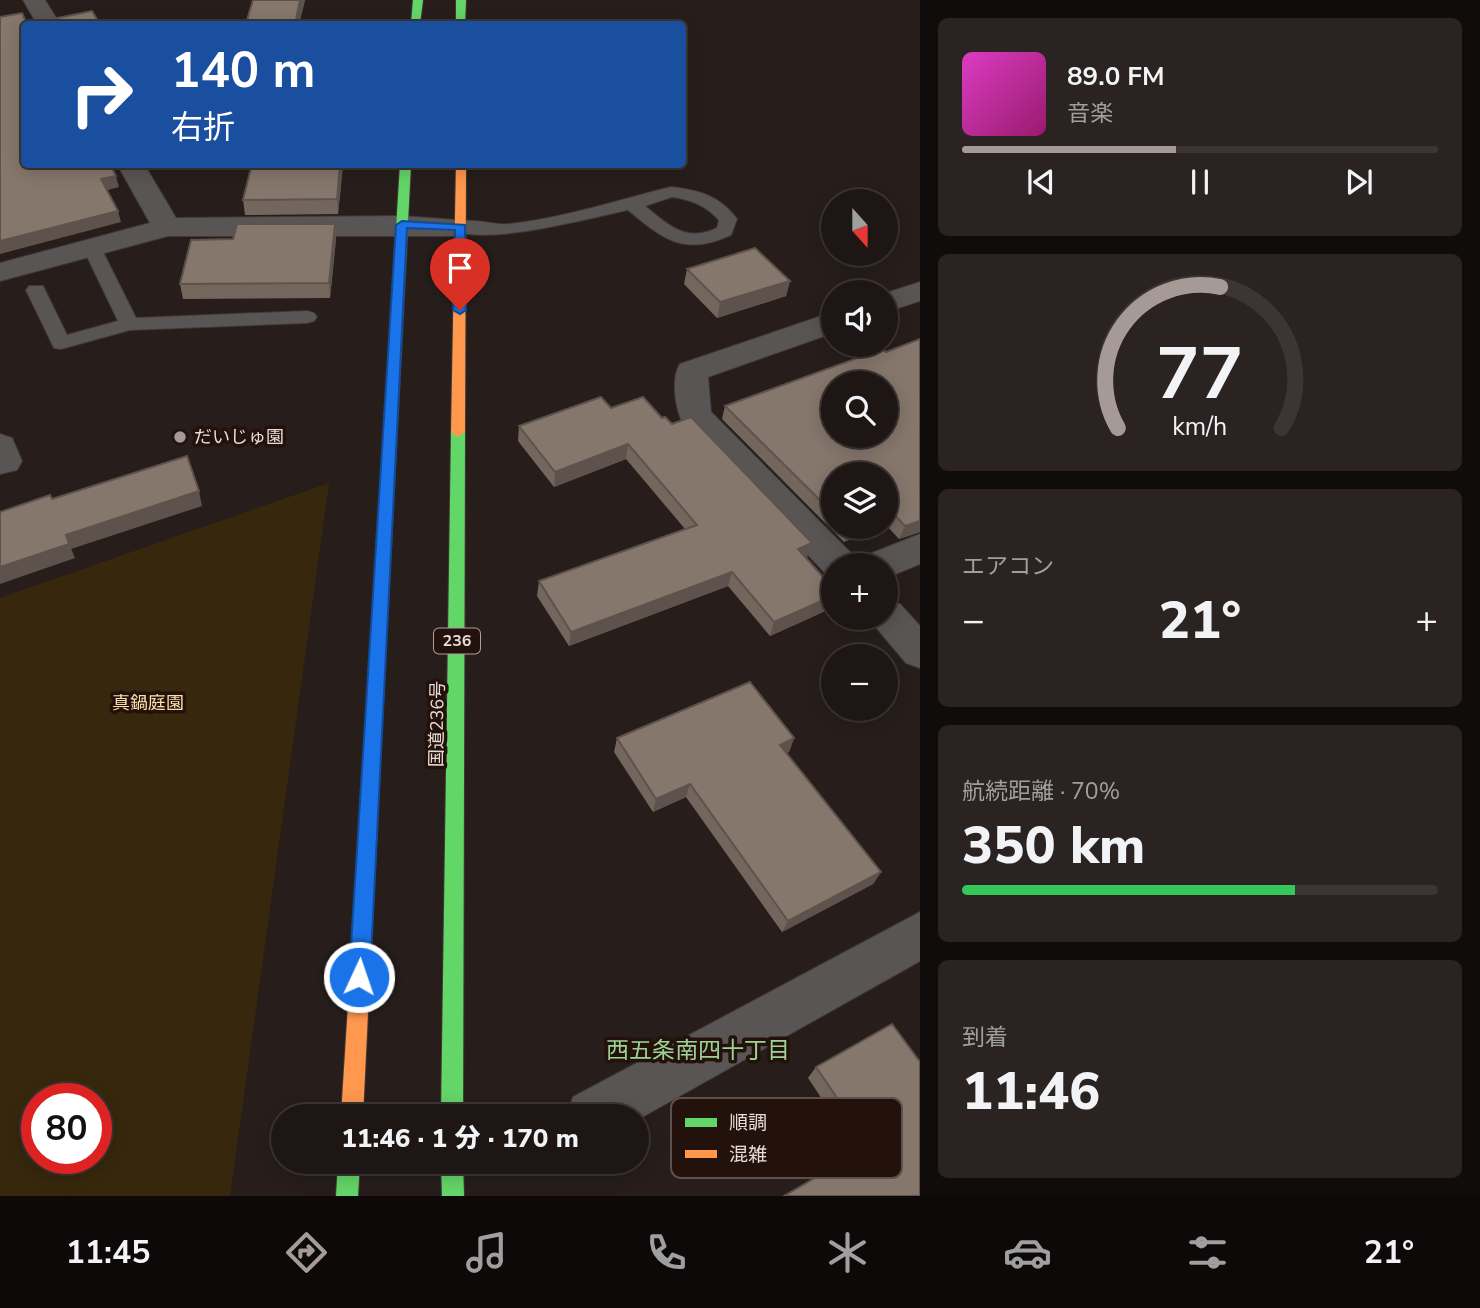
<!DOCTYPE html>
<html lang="ja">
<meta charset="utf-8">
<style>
body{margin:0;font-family:"Nunito Sans","Noto Sans JP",sans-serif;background:#2a2322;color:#f1f3f6;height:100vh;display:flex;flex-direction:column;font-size:26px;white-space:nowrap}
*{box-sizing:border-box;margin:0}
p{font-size:23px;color:#a09fa0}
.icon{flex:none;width:38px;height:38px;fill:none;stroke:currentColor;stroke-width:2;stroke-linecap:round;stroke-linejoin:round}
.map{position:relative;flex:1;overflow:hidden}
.side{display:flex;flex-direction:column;gap:18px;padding:18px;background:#100c0b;width:560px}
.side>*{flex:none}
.top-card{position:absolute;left:21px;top:21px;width:665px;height:147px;border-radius:7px;box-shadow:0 4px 18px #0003,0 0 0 2px #3b3534;background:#1a4fa0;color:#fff;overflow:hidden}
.needle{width:46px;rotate:159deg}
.buttons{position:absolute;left:821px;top:189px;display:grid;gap:14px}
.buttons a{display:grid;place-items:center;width:77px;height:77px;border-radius:50%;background:#1d1614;box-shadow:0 4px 18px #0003,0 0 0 2px #3b3534;font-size:35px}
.speed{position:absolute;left:21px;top:1083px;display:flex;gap:14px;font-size:35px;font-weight:700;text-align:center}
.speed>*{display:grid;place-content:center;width:91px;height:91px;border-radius:50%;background:#1d1614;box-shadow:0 4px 18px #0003,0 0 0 2px #3b3534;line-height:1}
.speed .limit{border:10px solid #d22;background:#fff;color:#111}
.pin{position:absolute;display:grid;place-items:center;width:60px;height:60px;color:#fff;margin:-72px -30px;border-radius:50% 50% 50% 0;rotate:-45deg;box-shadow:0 0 7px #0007}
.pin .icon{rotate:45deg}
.me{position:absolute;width:77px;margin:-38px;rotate:3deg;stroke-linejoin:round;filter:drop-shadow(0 0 5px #0008)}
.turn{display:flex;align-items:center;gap:24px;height:147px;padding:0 35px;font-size:32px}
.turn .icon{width:91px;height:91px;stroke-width:2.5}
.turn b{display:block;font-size:49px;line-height:60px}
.big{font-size:52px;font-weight:800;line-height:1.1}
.side .card{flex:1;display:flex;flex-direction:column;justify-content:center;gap:10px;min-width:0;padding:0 24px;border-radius:10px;background:#2a2322}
.side .dial{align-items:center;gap:0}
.dial svg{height:182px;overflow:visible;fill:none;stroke:#3b3534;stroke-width:7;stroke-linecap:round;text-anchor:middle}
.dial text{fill:#f1f3f6;stroke:none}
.song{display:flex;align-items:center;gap:21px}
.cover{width:84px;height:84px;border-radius:10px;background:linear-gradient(135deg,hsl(310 70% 55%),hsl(320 70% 35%))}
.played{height:7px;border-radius:4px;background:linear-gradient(90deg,#a59a96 45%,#3b3534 45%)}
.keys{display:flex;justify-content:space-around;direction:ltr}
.heat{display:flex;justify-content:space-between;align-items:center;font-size:38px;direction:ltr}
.charge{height:10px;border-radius:5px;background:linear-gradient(90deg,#34c759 70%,#3b3534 0)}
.trip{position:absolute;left:271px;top:1104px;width:378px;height:70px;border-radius:35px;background:#1d1614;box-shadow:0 4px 18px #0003,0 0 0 2px #3b3534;font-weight:800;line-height:70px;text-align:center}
.menu{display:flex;height:112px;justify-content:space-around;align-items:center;background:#0c0908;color:#a09fa0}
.menu .icon{width:49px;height:49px}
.menu .current{color:#a59a96}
.menu b{font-size:32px;color:#f1f3f6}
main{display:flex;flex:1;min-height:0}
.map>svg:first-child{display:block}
.green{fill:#37280d;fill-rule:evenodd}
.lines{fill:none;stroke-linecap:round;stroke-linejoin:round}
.lane-casing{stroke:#413936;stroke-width:2}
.street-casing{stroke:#413936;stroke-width:2}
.fast-casing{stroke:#413936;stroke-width:2}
.slow-casing{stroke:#413936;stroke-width:2}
.lane{fill:#5a5555;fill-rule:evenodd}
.street{fill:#5a5555;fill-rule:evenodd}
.fast{fill:#63d668;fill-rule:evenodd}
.slow{fill:#ff974d;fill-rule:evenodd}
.wall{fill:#73665d}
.shaded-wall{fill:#5e534c}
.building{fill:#86776c;stroke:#5e534c;stroke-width:2;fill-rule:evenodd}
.route{fill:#1a73e8;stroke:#114b97;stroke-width:2}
.poi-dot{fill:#a59a96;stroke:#23120c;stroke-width:2.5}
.labels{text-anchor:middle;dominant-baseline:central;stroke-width:7;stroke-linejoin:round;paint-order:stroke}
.shield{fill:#23120c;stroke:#ae9f9b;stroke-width:2}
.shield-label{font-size:16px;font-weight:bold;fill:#e9dcd8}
.poi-label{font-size:18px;fill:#e9dcd8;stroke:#23120c;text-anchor:start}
.park-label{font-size:18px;fill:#ffdfad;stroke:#23120c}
.street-label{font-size:18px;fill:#e9dcd8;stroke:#23120c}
.near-neighbourhood-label{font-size:23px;fill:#9ed295;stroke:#23120c}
.key{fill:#23120c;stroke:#5e4f49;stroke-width:2}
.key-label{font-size:19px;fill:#e9dcd8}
</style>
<main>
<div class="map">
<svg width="920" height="1196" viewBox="0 0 920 1196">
<rect width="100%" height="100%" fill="#271e1b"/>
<path class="green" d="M329 483 230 1196H0V598ZM96 1099V1158H37V1099Z"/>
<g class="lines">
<g class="lane-casing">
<path id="lane" d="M671 187C699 190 720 196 737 219L731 235C685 256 665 241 628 210 598 216 472 250 452 227 463 214 493 226 509 224 564 218 618 200 671 187ZM672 197C692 200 705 205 719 220L717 228C686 243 668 225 645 206Z
M92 242 101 248 136 318 307 311 314 313 317 317 314 321 307 323 130 330 61 349 54 348 26 290 29 286H43L67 335 118 321 83 248Z"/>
</g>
<g class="street-casing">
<path id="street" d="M23 0H45L60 24H37Z
M117 164H144L176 218 402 216 471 221 475 227 471 233 461 236H168L0 281V263L150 223Z
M920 282V301L886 312V293Z
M833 312V333L708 377 711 412 853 555 859 565H833V577L827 575 683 423C675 409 671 377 680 364Z
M0 434 12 438 22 461 17 470 0 474Z
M920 534V564L886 578V565H861L867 555Z
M886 600 900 604 920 626V668L906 663 868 618H886Z
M920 912V961L637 1120V1116H566L573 1097Z"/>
</g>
<g class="fast-casing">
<path id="fast" d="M413 0H423L420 24H411Z
M456 0H466L465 24H456Z
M400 164H411L383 704 381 709 375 711 369 709 367 704Z
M458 427 465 432 463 1116H441L451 432Z
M338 1162H360L358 1196H336Z
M441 1162H463L464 1196H442Z"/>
</g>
<g class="slow-casing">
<path id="slow" d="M456 164H466L465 432 458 437 451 432Z
M375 697 381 699 383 704 363 1116H341L367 704 369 699Z"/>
</g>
<use href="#lane" class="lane"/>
<use href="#street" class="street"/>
<use href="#fast" class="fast"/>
<use href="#slow" class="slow"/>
</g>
<path class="wall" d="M305 0 299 24H248L247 20Z
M252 164H343L338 214 245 215 243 200Z
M335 224 336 239 330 298 183 299 180 284Z
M687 269 790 281 786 296 717 318 684 284Z
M920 339V532L899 539 886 525V474H833V527H880L844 542 722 419 725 406 886 352Z
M611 408 662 418 672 424 807 558H806L832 608 770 636 728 586 569 646 537 596 539 581 685 529 626 459 554 487 518 441 519 426Z
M617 738H794L789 752 787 753 881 872 873 884 782 932 686 797 653 812 614 752Z
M816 1067 920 1196 858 1153 808 1078Z"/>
<path class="shaded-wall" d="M300 0H305L299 24H296V20Z
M340 164H343V166L338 214 337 199Z
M116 176 119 187 104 191 101 179Z
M118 211 121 222 0 254V241Z
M335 224 336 239 330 298 329 283Z
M790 281 786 296 717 318 720 302Z
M628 444 626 459 554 487 555 472Z
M199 491 202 506 71 549 66 535Z
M891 511 886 524V514Z
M920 521V532L899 539 905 526Z
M854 527H880L844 542 849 529Z
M812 543 807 558 793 564 798 549Z
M69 544 75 558 0 584V567Z
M732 572 728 586 569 646 571 632Z
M833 596 832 608 770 636 774 622Z
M794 738 789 752 775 758 780 745Z
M690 784 686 797 653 812 656 799Z
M881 872 873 884 782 932 788 921Z"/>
<path class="building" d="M253 0H300L296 20H247Z
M92 11 100 24H27Z
M22 13 27 24H24V164H110L116 176 101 179 118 211 0 241V17Z
M252 164H340L337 199 243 200Z
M237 224H335L329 283 180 284 191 240 233 239Z
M755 248 790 281 720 302 687 269Z
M920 339V521L905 526 891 511 886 514V474H833V513L725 406 882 349 886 352ZM833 383H886V436H833Z
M601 397 611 408 643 397 662 418 665 417 672 424 691 417 812 543 798 549 833 588V596L774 622 732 572 571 632 539 581 697 525 628 444 555 472 519 426Z
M187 456 199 491 66 535 69 544 0 567V512L50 495 52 499Z
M750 682 794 738 780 745 881 872 788 921 690 784 656 799 617 738Z
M892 1024 920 1062V1196H784L870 1146 816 1067Z"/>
<path class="route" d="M402 221 465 225 466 310 460 314 453 310 455 230 407 228 370 977 367 984 359 987 352 984 349 977 396 225Z"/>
<circle class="poi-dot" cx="180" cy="437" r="7"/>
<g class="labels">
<rect class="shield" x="434" y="628.5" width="46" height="25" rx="5"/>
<g class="shield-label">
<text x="457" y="641">236</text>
</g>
<g class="poi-label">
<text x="194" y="437">だいじゅ園</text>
</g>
<g class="park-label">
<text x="148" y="703">真鍋庭園</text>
</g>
<g class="street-label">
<text transform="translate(437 724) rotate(-89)">国道236号</text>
</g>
<g class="near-neighbourhood-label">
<text x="698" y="1050">西五条南四十丁目</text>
</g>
</g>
<rect x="671" y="1098" width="231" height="80" rx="10" class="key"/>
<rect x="685" y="1118" width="32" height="9" fill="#63d668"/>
<rect x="685" y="1150" width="32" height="8" fill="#ff974d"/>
<g class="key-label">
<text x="729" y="1129">順調</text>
<text x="729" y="1161">混雑</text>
</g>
</svg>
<div class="buttons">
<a><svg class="needle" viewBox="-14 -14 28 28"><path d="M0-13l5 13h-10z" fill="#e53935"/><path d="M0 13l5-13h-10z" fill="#a09fa0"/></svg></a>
<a><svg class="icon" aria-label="sound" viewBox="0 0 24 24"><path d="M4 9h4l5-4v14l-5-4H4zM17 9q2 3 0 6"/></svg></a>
<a><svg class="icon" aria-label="search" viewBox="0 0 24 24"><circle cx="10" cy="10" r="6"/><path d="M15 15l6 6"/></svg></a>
<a><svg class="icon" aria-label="layers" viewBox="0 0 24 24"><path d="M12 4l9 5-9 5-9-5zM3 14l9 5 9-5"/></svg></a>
<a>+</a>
<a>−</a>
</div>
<div class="speed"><div class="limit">80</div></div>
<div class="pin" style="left:460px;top:310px;background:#d93025"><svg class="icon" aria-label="arrive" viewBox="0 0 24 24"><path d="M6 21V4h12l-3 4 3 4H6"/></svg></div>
<svg class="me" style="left:359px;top:977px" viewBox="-20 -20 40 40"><circle r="17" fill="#1a73e8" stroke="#fff" stroke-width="3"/><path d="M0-11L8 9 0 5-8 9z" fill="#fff"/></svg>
<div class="trip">11:46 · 1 分 · 170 m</div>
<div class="top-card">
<div class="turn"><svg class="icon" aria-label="right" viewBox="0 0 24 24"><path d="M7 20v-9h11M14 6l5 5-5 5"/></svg><div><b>140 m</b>右折</div></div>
</div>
</div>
<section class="side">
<div class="card">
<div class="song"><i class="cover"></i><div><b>89.0 FM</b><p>音楽</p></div></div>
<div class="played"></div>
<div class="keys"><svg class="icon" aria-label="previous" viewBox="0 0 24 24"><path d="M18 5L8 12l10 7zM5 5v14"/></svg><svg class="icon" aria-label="pause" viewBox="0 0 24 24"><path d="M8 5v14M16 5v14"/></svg><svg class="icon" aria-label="next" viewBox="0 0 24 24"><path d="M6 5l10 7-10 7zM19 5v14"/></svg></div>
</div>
<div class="card dial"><svg viewBox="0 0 100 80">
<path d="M14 69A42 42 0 1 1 86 69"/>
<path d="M14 69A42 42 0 0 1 59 7" stroke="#a59a96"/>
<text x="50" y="56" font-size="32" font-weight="700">77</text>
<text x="50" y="72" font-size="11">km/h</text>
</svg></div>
<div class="card"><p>エアコン</p>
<div class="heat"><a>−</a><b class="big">21°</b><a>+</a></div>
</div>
<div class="card"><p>航続距離 · 70%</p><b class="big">350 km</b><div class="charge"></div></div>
<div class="card"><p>到着</p><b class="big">11:46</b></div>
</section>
</main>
<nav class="menu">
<b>11:45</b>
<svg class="icon current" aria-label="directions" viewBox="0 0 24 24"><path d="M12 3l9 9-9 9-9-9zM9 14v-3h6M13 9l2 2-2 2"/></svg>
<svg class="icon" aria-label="music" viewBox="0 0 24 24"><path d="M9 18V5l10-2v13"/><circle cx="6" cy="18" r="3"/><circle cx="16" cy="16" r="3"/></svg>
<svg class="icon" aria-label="phone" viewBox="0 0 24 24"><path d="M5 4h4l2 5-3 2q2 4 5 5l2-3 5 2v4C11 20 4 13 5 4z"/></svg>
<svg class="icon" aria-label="climate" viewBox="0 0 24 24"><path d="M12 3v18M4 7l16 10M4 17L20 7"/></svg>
<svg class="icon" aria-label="car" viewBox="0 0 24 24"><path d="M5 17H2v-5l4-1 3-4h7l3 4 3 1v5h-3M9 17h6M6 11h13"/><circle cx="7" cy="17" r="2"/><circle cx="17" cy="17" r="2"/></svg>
<svg class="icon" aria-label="filters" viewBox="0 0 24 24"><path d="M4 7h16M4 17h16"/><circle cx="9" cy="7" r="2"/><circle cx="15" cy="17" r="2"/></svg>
<b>21°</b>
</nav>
